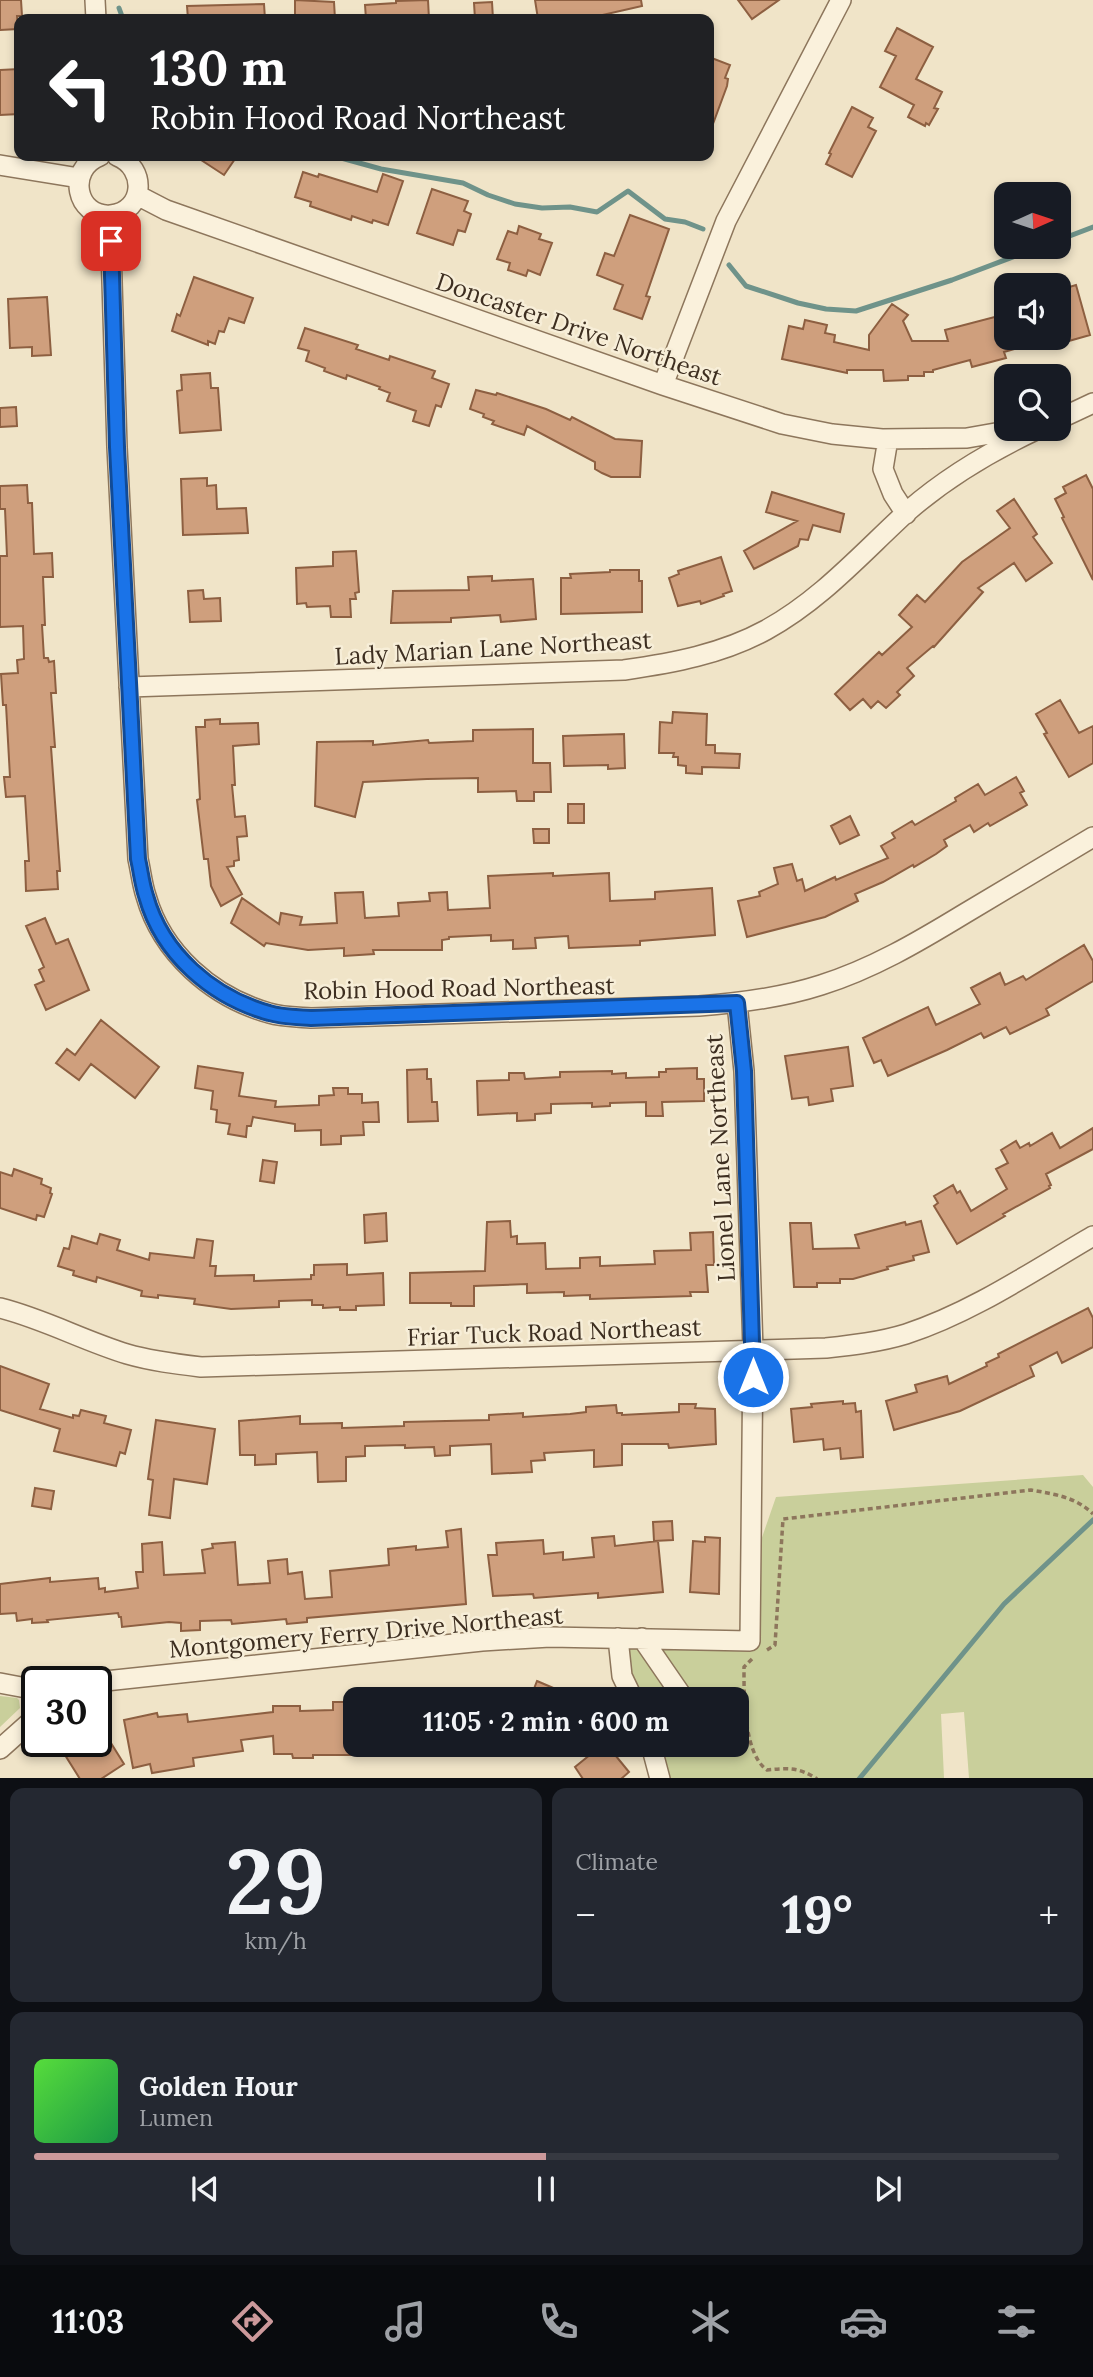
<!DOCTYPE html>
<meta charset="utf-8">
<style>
body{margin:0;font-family:Lora,serif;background:#242831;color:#f1f3f6;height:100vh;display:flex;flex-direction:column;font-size:26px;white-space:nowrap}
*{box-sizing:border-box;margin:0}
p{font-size:23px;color:#9ea1a6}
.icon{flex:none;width:38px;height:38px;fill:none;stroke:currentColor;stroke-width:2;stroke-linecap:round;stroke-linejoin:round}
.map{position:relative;height:1778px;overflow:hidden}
.panel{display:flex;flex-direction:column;gap:10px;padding:10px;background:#0d0f14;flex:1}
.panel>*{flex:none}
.top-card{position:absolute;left:14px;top:14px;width:700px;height:147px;border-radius:14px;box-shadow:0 4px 10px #0003;background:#202124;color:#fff;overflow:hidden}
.needle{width:46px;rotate:87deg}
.fabs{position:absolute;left:994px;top:182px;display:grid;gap:14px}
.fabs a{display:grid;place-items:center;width:77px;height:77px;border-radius:14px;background:#171b24;box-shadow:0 4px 10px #0003;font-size:35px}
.speed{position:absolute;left:21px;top:1666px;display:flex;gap:14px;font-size:35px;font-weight:700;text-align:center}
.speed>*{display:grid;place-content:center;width:91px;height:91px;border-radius:50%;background:#171b24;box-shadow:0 4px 10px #0003;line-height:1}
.speed .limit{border:4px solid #111;border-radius:10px;background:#fff;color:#111}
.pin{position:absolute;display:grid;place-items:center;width:60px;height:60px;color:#fff;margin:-30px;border-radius:14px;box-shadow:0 4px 10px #0006}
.me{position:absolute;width:77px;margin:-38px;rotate:0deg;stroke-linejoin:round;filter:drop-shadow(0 0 5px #0008)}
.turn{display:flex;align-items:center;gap:24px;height:147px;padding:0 21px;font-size:32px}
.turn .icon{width:91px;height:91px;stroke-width:2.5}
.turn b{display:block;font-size:49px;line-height:60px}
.big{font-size:52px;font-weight:700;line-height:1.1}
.panel .tile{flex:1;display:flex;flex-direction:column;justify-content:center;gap:10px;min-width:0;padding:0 24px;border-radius:14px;background:#242831}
.panel .dial{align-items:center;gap:0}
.dial b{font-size:91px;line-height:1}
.song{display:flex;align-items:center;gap:21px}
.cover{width:84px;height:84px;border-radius:10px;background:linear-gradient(135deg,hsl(110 70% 55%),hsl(140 70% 35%))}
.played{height:7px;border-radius:4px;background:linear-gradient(90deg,#cc999b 50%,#363941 50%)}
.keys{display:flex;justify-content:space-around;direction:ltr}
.heat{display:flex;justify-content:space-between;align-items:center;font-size:38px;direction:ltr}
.panel .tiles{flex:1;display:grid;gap:10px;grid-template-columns:1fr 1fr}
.tile:last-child{grid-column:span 2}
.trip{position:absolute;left:343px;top:1687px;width:406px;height:70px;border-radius:14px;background:#171b24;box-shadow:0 4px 10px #0003;font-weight:700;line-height:70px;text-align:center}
.tab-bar{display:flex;height:112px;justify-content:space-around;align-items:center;background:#090b0e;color:#9ea1a6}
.tab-bar .icon{width:49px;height:49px}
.tab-bar .on{color:#cc999b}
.tab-bar b{font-size:32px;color:#f1f3f6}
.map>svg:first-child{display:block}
.green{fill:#c9cf9b}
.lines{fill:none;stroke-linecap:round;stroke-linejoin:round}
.stream{stroke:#6f938a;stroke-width:5}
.building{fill:#cf9f7d;stroke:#8d5f41;stroke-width:2}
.minor-casing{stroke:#8d765c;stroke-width:22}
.path{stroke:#8d765c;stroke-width:3.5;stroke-dasharray:5 3.5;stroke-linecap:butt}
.minor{stroke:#faf1dc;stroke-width:19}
.route-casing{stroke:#114b97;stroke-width:18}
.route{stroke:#1a73e8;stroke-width:12}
.labels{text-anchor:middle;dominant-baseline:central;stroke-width:5;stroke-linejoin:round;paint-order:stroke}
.street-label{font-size:24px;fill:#3d2e20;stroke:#f7eed8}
</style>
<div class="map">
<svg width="1093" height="1779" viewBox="0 0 1093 1779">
<rect width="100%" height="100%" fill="#f0e4c8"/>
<path class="green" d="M1083 1475 1093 1487V1778H969L964 1712 941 1714 944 1778H661L650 1745H737V1699H635L623 1634 755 1640 758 1549 776 1497Z
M0 1696 17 1698 19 1700 20 1708 0 1727Z"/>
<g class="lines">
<path class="stream" d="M119 8 123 19
M334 156 381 169 463 183 488 195 515 204 542 208 570 207 597 212 628 191 665 219 685 222 703 229
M1059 240 1093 227
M729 265 746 286 798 303 826 309 856 311 952 280 1039 247
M859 1779 1004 1604 1093 1520"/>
</g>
<path class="building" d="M0 0H21L22 16H17L18 29 0 30Z
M295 0 334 2 335 19H295Z
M428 0 429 19H366L365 5 396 3V1Z
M535 0H641L642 6 585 19H538Z
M738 0H779L752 19Z
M492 2 493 19H475L474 3Z
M264 4 265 19H188L187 6Z
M897 28 933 47 916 79 942 92 934 108 938 109 929 125 926 123 925 126 908 117 914 105 880 87 896 56 885 51Z
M709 57 730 65 725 78 728 79 727 86 710 132Z
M19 69V114L0 115V70Z
M852 107 873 118 868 127 876 131 852 177 826 164 831 154 829 153Z
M195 156H237L224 175Z
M303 172 318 177 319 174 377 192 383 174 403 181 388 225 373 220 372 223 352 216 351 220 310 206 311 202 295 197Z
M432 189 468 201 464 211 471 214 465 232 458 230 453 245 417 233Z
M630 215 669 229 646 296 650 297 642 319 614 309 623 285 597 275 605 253 614 256Z
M519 226 541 234 539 239 552 243 540 275 528 270 526 276 508 270 510 263 497 259 508 231 517 234Z
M194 277 253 298 244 323 229 318 224 332 219 331 215 344 208 341V345L172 331 177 314 180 316Z
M1076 285 1090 335 1069 341 1068 336 1059 338V290Z
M47 297 51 355 32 356V347L10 348 8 299Z
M892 304 908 315 903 321 912 341H948L945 330 1006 314V338H1039V342L1004 352 1006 358 972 367 970 360 933 370V372H924V376H908V380L884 381 883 370H847V373L782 359 789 326 803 329 805 320 827 325 825 333 835 335 834 342 869 350V335Z
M305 328 358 345 356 349 389 360 390 356 435 371 432 378 449 384 441 407 436 405 429 426 413 421 416 411 387 401 390 393 379 389 380 387 347 375 346 379 324 371 325 368 306 361 309 351 298 348Z
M210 373 211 388H218L221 430 180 433 177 391 182 390 181 375Z
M476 390 496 395 497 393 546 409 570 420 572 417 615 439 642 441 640 477H611L602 473 595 469V462L527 426 524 435 492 424 494 421 483 417 484 414 470 409Z
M16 407 17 426 0 427V408Z
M1086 475 1093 489V580L1062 518 1064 517 1055 499 1066 493 1063 487Z
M207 478V486L216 485 217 509 246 508 248 533 183 535 181 479Z
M27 485 28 503H32L34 554 52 553 53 577H43L45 625H42L44 658H48L49 662 54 661 56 693H51L55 747H51L60 871H57L58 889 26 891 25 861H29L25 796 6 797 4 777H10L6 705H3L1 674 18 673 17 660 24 659 23 626 0 627V556H7L5 509H0V486Z
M772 492 844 514 840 532 813 525 808 540 800 539 798 546 754 569 744 551 797 521 766 512Z
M1014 499 1037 534 1033 537 1052 563 1026 581 1014 563 978 588 983 592 934 647 933 646 907 668 914 676 897 692 900 695 886 708 878 701 871 708 863 699 850 710 835 694 879 652 882 655 912 627 899 615 917 595 925 602 962 562 1010 528 997 511Z
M356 551 359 592 355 593 356 599H350L351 617H331L330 606 307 607 306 603 297 604 296 568 333 566V552Z
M721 557 732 591 723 594 724 596 701 604 700 601 678 606 669 578 679 574 678 571Z
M610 570H639V581H642V612L561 614V578H571L570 574 610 572Z
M492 576V581L533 579 536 619 501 622 500 615 451 618V622L391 623 393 591 469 590 468 577Z
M203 590 204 599 220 598 221 621 190 622 188 591Z
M1060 700 1079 733 1093 726V763L1069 777 1044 734 1047 733 1036 714Z
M673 712 707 714 706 745H715V753L740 754 739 768 702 767V774L686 773V766L678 765V757H673L674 753H659L660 722 672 723Z
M220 719V724L258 723 259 744 233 746 235 785H232L235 817 245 816 247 836 237 837 239 860 234 861V866L227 867 242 894 221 906 211 886 208 859H204L197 800 200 799 196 727H205V720Z
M533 729V763H550L551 792H534V801H517L516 791 478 792V778L427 779 363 782 355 817 315 806 317 742 373 741V745L428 740 429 743 473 741V730Z
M624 734 625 768 608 769V765L564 766 563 736Z
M1016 777 1024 791 1020 793 1027 805 990 826 988 823 974 832 970 825 944 840 947 846 936 854 914 867 913 865 883 882 855 894 858 901 825 917 747 937 738 901 760 896 759 892 778 884 774 868 792 864 797 881 802 879 805 891 835 877 836 880 888 858 881 846 895 838 892 833 912 821 915 825 956 801 955 798 978 784 985 795Z
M568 804H584V823H568Z
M850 816 859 835 840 844 831 826Z
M533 829H549V843H534Z
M553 873V876L609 873 610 901 655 899V892L712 888 715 935 640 941V945L569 948 568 936 535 938 536 948 513 949V940L491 941V935L449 937V939L442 940V950H373L374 954 344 956V948L308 950 266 943 264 946 231 923 242 898 279 924 281 913 302 917 300 925 337 923 335 893 363 892 365 918 399 916 398 903 430 901 429 893 447 892 448 910 490 908 488 876Z
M45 918 56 944 68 939 89 990 46 1010 35 985 44 981 39 970 44 967 26 926Z
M1084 945 1093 961V981L1046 1009 1049 1015 1010 1034 1006 1027 984 1038 981 1033 947 1050 888 1076 881 1060 874 1063 863 1038 928 1007 936 1025 980 1004 971 988 1000 973 1005 985 1023 976 1026 980Z
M101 1020 159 1067 135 1098 91 1064 79 1080 56 1063 67 1049 75 1055Z
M848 1047 853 1086 831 1089 833 1101 809 1105 808 1097 792 1099 785 1056Z
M198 1066 243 1073 239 1096 276 1101 275 1107 319 1105V1096L334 1095 333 1088H348V1094H362V1103L378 1102 379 1122H363L364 1135 341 1136V1144L321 1145V1130L295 1131V1124L253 1117 251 1126H247L246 1137 228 1134 230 1124 216 1122 217 1110 211 1109 213 1091 195 1088Z
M697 1068V1079H704V1101L662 1102 663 1116H646V1102L610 1103V1106L592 1107V1103L551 1104V1113L535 1114V1120L517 1121V1113L478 1115 477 1081 509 1080V1073H524L525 1079 560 1077V1072L612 1071V1074L626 1073V1078L659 1077V1072H666V1069Z
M427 1069V1079H431L432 1102H437L438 1121 408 1122 407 1070Z
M1093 1128V1149L1046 1174 1051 1185 1049 1186 1050 1188 1003 1214 1005 1216 957 1244 934 1206 938 1203 934 1196 953 1185 957 1193 960 1191 971 1211 1007 1189 996 1169 1008 1163 1001 1150 1016 1141 1020 1148 1029 1143 1030 1146 1052 1133 1060 1148Z
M263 1160 277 1162 274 1183 260 1181Z
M14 1169 42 1179 41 1184 51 1188 50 1193 52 1194 44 1217 37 1215 36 1220 0 1208V1172L12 1176Z
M386 1213 387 1241 365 1243 364 1215Z
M510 1221 511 1237 517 1236V1244L545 1243 546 1269 580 1268V1258L600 1257V1266L655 1264 654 1251 691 1250 690 1233 713 1232 714 1265H706L708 1292H690L691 1296 590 1299V1295L564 1296V1292L527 1293V1284L474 1286V1306H451V1303H410V1273L485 1271 487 1222Z
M921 1221 929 1252 913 1256 914 1260 887 1267 888 1269 853 1279H840V1283H817V1287H794L790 1223H811L813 1249 859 1248 855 1235 905 1222 906 1225Z
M100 1234 120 1240 117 1250 149 1260 150 1253 194 1258 197 1239 213 1241 210 1266H216L215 1276 254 1275V1281L311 1279V1275H314V1265L347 1264V1275L383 1273 384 1305 356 1306V1310H340V1307L323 1308V1305H312V1300L279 1301V1307L231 1309 194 1304 195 1299 158 1295V1298L141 1296 142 1291 97 1277 96 1282 73 1275 74 1271 58 1266 64 1248 69 1249 72 1236 97 1244Z
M1088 1308 1093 1318V1347L1062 1363 1057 1352 1030 1366 1034 1376 960 1411 894 1430 886 1401 917 1392 915 1385 947 1376 949 1384 987 1366 986 1363 999 1357 998 1354Z
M0 1366 49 1384 40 1409 73 1418V1415L79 1416 81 1410 106 1416 104 1423 131 1430 125 1454 120 1452 116 1466 54 1451 60 1429 0 1410Z
M843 1401V1404L855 1403 856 1412 861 1411 863 1457 841 1459 840 1448 824 1450 823 1439 794 1442 791 1409 812 1407 811 1404Z
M679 1404H696L695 1408 715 1409 716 1444 669 1448 668 1444H622V1465L594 1467V1450L544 1453 545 1460 531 1461 532 1472 492 1474 491 1444 450 1446V1455L435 1456 434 1447 405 1448V1445L365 1446V1456L346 1457V1481L318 1482 317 1452 276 1454V1464L255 1465V1455H240L239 1421 300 1416V1424L342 1423V1428L404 1426V1422L489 1420V1415L523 1413V1417L570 1414 586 1412V1407L616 1405 617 1413H622V1415L679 1412Z
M156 1420 215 1429 207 1484 174 1479 170 1518 149 1515 153 1480 148 1479Z
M35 1488 54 1491 51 1509 32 1506Z
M672 1521 673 1540 654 1541 653 1522Z
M461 1529 466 1604 307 1618V1622L287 1624 286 1619 232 1624 231 1620 200 1621V1630L181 1631V1623L169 1622 122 1627 121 1617H119L118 1613 47 1620 48 1622 32 1623V1619L17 1621 16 1613 0 1614V1584L50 1578V1582L98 1578 99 1589 105 1588V1592L138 1588 136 1572H143L142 1544 162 1542 164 1575 205 1573 202 1550 213 1548 212 1544 235 1542 238 1585 270 1583 268 1561 287 1559 288 1574 302 1572 305 1599 332 1597 330 1571 389 1565 388 1549 416 1546V1550L448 1547 446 1531Z
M614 1536 615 1546 658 1541 663 1592 598 1598V1593L534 1598 533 1594 493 1596 488 1555H497L496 1543 543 1540 544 1554 563 1552V1560L594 1557 592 1538Z
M705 1537 720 1538 719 1594 690 1592 693 1541 705 1542Z
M537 1681 579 1699H530Z
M333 1702H355V1755H313V1758H293L292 1754H274L273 1736 241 1740 243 1751 193 1758 194 1766 152 1773 150 1764 133 1768 124 1720 157 1713 158 1717 187 1714 188 1722 273 1712V1706H300V1711L333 1710Z
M96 1719 124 1764 101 1779H80L65 1755 80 1746 77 1741H96Z
M581 1745H607L629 1772 621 1779H583L575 1767 591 1754Z"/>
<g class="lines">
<g class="minor-casing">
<path id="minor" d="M95 0 96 19
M100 156C66 169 76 218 111 215 145 211 147 168 117 156
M0 165 79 178
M137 195 166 210 663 385 782 424 832 434 882 439 967 438 1018 429
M110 215 117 447 138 859C141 872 142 884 146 896 162 953 212 997 269 1013 282 1017 297 1017 311 1018L699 1006C740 1003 781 998 821 985 872 969 918 942 964 914 1007 888 1050 863 1093 837
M663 385 726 221 841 0
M1059 419 1093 403
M888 439 883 469 893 494 906 514
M129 687 624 670C673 663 722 654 766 630 821 600 862 553 908 511 947 477 991 451 1038 429
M0 1308C44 1319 84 1341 127 1354 151 1361 176 1364 201 1367L826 1348C853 1345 880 1342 906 1334 973 1312 1033 1271 1093 1236
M618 1638 622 1676 633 1699
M642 1638 684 1699
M96 1682 482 1641 550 1637 750 1641 753 1350 744 1071 737 1003
M0 1683 37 1690
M651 1745 660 1779
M0 1749 37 1716"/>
</g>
<path class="path" d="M767 1650 775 1645 783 1519 1031 1490C1054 1494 1076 1497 1093 1514
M752 1659 744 1667C744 1694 743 1753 767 1770 788 1768 799 1767 817 1779"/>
<use href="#minor" class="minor"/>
</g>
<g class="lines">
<g class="route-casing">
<path id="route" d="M111 241 117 447 138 859C141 872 142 884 146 896 162 954 212 997 269 1013 282 1017 297 1017 311 1018L737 1003 744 1071 753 1377"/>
</g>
<use href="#route" class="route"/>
</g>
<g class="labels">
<g class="street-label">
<text transform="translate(579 329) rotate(19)">Doncaster Drive Northeast</text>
<text transform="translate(493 648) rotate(-3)">Lady Marian Lane Northeast</text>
<text transform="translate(459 988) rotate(-1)">Robin Hood Road Northeast</text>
<text transform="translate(720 1158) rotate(-93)">Lionel Lane Northeast</text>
<text transform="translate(554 1332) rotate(-2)">Friar Tuck Road Northeast</text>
<text transform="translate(366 1632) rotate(-5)">Montgomery Ferry Drive Northeast</text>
</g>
</g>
</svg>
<div class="fabs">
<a><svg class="needle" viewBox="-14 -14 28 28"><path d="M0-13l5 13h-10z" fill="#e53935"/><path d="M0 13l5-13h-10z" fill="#9ea1a6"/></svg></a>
<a><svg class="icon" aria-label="sound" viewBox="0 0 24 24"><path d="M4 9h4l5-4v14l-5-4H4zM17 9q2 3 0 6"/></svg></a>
<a><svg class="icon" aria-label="search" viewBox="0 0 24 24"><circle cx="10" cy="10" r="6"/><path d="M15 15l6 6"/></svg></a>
</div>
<div class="speed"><div class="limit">30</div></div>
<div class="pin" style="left:111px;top:241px;background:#d93025"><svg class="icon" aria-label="arrive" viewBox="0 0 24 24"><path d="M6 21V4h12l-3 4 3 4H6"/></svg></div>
<svg class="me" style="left:753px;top:1377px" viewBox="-20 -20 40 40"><circle r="17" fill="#1a73e8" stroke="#fff" stroke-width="3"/><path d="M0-11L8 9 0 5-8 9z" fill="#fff"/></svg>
<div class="trip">11:05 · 2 min · 600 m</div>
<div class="top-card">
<div class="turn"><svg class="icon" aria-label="left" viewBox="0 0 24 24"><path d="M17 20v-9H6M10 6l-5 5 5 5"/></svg><div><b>130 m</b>Robin Hood Road Northeast</div></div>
</div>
</div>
<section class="panel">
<div class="tiles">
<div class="tile dial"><b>29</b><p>km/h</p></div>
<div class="tile"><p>Climate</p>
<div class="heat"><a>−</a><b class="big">19°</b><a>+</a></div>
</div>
<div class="tile">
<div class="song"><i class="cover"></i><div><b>Golden Hour</b><p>Lumen</p></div></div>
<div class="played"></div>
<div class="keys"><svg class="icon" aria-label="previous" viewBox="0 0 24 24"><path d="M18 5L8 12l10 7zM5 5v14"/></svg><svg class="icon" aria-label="pause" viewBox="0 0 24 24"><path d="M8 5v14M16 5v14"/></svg><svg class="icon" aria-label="next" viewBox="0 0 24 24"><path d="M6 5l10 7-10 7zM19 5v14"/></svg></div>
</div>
</div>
</section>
<nav class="tab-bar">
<b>11:03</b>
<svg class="icon on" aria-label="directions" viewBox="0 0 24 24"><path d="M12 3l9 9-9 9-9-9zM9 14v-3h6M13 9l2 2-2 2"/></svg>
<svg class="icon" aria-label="music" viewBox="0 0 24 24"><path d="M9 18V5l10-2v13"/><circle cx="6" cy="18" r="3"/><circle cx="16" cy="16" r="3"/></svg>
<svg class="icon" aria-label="phone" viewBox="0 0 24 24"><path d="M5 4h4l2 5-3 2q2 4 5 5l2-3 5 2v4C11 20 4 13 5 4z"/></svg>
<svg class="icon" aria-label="climate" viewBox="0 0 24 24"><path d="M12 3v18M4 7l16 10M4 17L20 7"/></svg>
<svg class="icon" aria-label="car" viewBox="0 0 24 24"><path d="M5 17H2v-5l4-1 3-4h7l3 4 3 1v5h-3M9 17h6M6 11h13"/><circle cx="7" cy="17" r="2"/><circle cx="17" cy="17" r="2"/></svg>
<svg class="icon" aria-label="filters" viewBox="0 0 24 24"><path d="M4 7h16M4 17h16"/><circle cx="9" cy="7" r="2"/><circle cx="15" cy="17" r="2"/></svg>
</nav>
